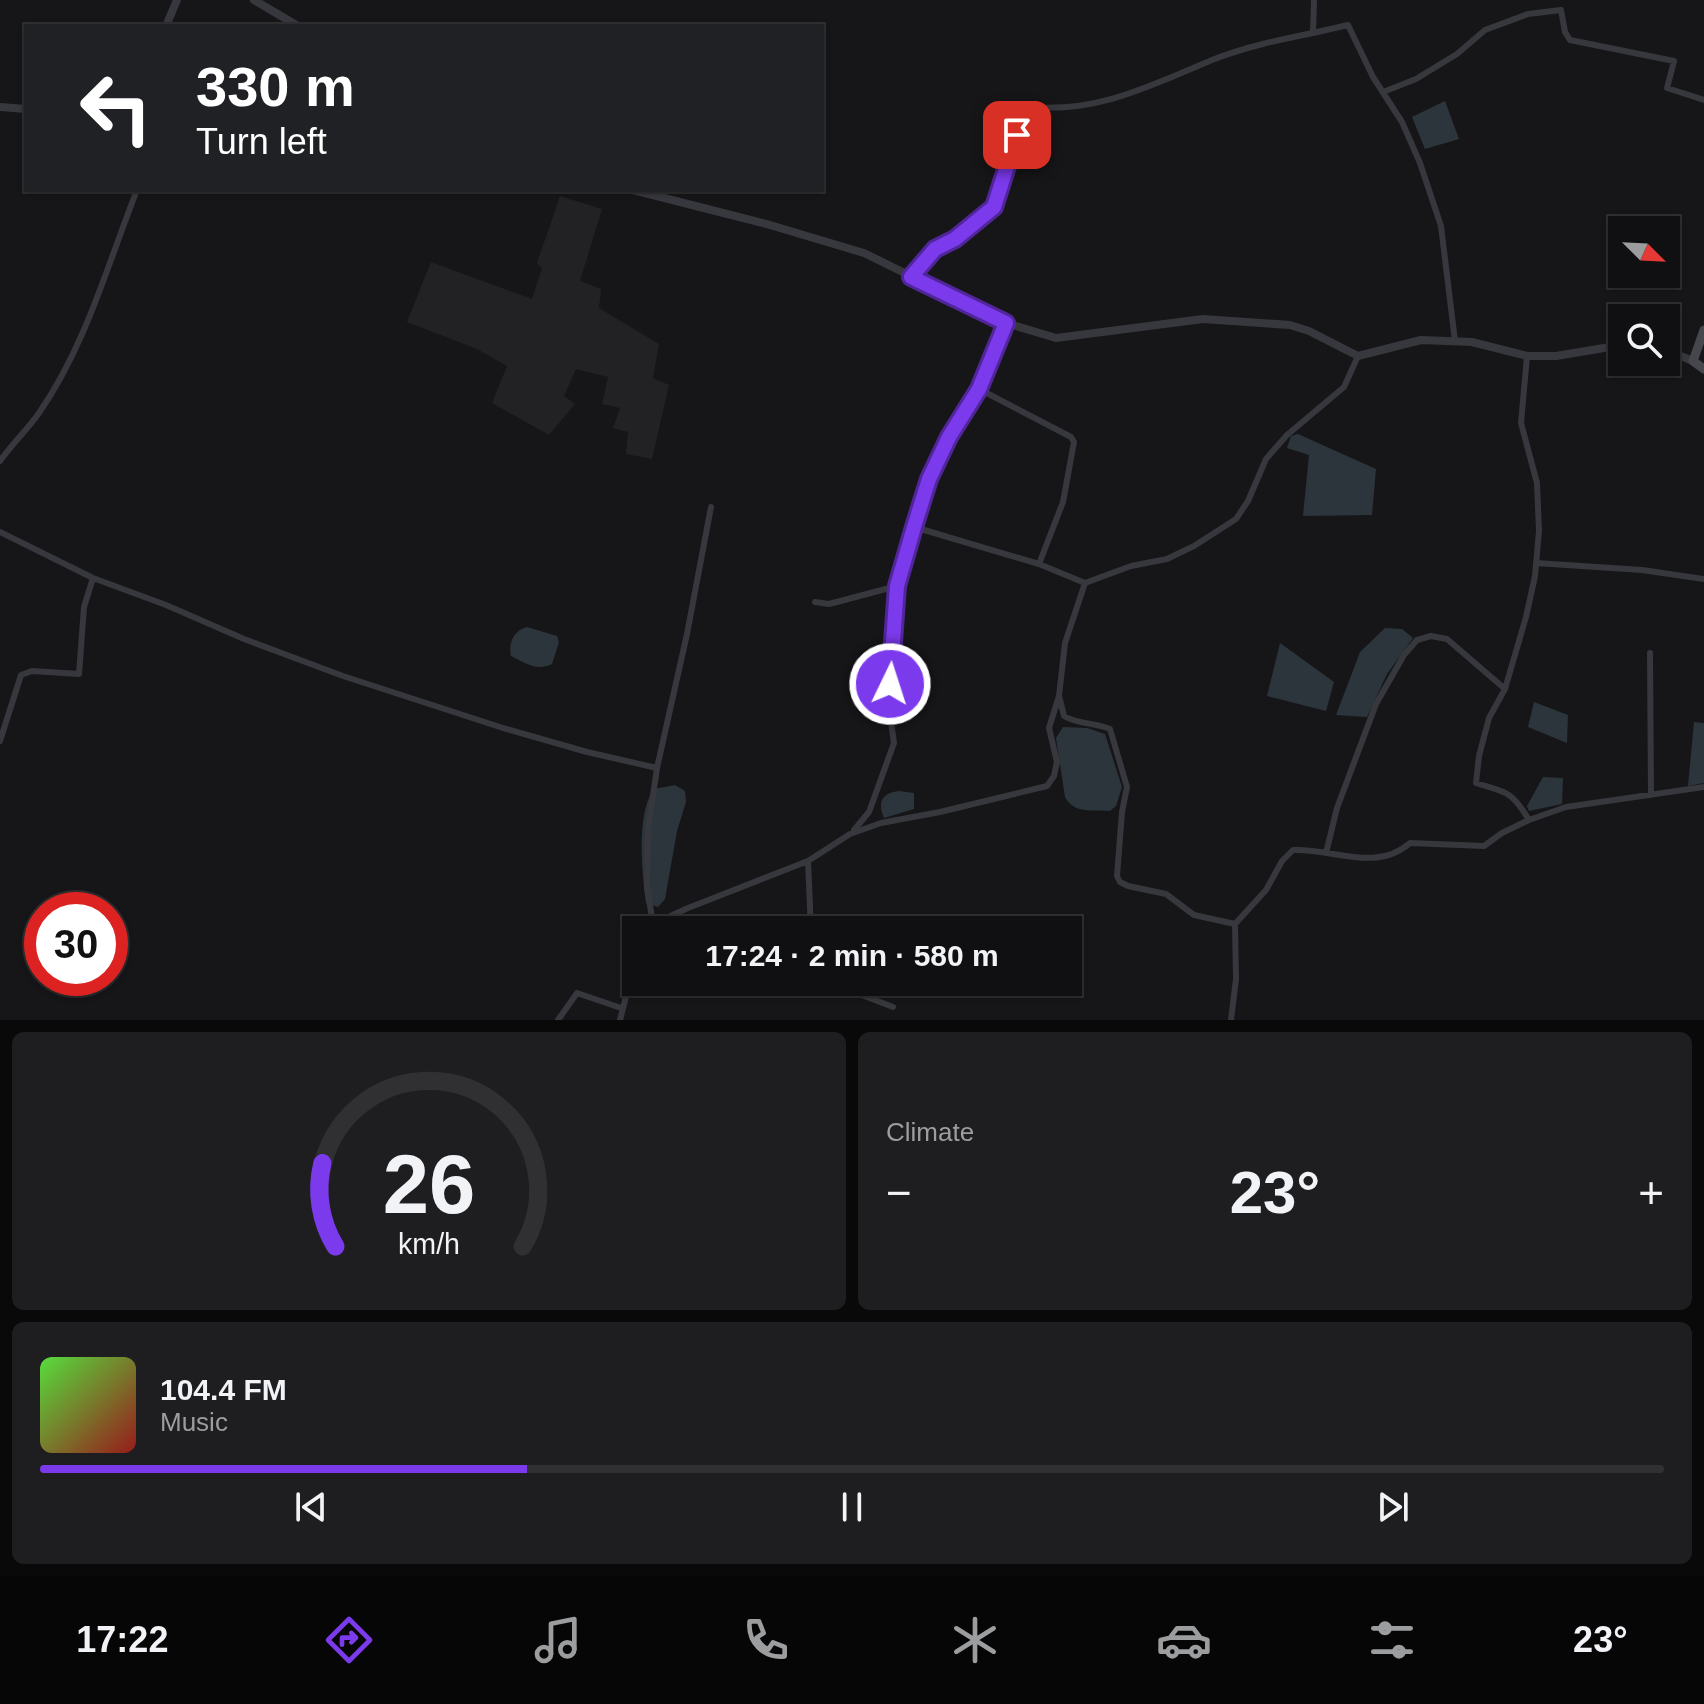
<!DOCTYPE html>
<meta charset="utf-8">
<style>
body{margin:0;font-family:Arial,sans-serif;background:#1e1e20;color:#f1f3f6;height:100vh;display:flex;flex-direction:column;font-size:30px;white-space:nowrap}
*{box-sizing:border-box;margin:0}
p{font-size:26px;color:#9c9d9f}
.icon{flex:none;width:44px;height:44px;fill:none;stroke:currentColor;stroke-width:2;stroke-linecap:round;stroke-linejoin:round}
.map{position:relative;height:1020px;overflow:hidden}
.side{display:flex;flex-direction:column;gap:12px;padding:12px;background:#09090a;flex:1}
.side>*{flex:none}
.top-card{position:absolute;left:24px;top:24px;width:800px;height:168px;border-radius:0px;box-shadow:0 2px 6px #0004,0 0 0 2px #303032;background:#202124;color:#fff;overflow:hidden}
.needle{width:52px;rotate:114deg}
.fabs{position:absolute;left:1608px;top:216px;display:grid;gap:16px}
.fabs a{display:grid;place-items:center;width:72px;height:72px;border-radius:0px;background:#101012;box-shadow:0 2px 6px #0004,0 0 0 2px #303032;font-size:40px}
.speed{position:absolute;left:24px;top:892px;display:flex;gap:16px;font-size:40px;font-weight:700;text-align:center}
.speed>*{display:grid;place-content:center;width:104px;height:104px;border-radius:50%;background:#101012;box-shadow:0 2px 6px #0004,0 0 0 2px #303032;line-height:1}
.speed .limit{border:12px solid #d22;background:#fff;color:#111}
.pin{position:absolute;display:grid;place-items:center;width:68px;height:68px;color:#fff;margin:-34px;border-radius:16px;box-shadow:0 4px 12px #0006}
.me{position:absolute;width:88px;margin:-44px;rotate:4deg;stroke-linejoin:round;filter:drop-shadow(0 0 6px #0008)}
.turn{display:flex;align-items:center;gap:28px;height:168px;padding:0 40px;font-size:36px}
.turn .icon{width:104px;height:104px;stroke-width:2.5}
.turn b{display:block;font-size:56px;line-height:68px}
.big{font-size:60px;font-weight:700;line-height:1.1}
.side .widget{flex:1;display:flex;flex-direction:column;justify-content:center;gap:12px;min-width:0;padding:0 28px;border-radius:12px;background:#1e1e20}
.side .dial{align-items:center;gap:0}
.dial svg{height:208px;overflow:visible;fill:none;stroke:#303032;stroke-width:7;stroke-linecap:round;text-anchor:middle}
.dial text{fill:#f1f3f6;stroke:none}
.song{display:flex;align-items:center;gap:24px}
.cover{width:96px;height:96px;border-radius:12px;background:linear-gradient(135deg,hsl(110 70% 55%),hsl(0 70% 35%))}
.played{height:8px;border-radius:4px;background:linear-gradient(90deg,#7c3aed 30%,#303032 30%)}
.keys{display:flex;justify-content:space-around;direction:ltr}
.heat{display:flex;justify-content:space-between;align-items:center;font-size:44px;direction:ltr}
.side .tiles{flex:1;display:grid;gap:12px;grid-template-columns:1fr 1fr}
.widget:last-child{grid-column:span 2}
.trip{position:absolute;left:622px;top:916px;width:460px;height:80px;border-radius:0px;background:#101012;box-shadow:0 2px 6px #0004,0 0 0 2px #303032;font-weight:700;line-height:80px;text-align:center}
.tab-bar{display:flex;height:128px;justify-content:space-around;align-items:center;background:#060607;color:#9c9d9f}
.tab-bar .icon{width:56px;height:56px}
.tab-bar .selected{color:#7c3aed}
.tab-bar b{font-size:36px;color:#f1f3f6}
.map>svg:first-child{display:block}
.built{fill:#222225}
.water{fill:#2c353c}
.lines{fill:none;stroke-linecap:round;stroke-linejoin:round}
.minor{stroke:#37383d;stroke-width:6}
.tertiary{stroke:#37383d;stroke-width:8}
.secondary{stroke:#45474d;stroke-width:9}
.route-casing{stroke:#51269a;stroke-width:20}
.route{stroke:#7c3aed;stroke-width:14}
</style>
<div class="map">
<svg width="1704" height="1020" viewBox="0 0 1704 1020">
<rect width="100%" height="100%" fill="#161618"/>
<path class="built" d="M560 196 602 209 580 281 601 289 599 308 659 344 653 378 669 385 652 459 626 454 628 432 613 428 620 408 602 404 608 377 576 369 564 396 575 404 549 435 492 403 507 366 477 349 407 322 431 262 532 299 542 268 537 263Z"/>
<path class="water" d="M1445 101 1459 139 1425 149 1412 117Z
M1298 434 1376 469 1372 515 1303 516 1309 455 1287 448 1291 436Z
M527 627 557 636 559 642 552 664C537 672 524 662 511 656 508 643 514 630 527 627Z
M1385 628 1402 629 1413 638 1387 674 1367 717 1336 715 1360 652Z
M1280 643 1334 682 1326 711 1267 696Z
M1534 702 1568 715 1567 743 1528 727Z
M1694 722 1704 723V783L1688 786Z
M1063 727 1087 728 1105 734 1122 787 1116 806 1110 811C1092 809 1075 815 1065 797L1056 738Z
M1543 777 1563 778 1562 804 1529 811 1527 806Z
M675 785 685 791 686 802 677 831 665 899 658 907 646 903C642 874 636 813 654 789Z
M899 791 914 793V809L884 818C877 802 882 793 899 791Z"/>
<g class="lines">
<path class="minor" d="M1313 33 1348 25 1373 77 1402 122 1420 163 1441 226 1455 341
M1383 92 1416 79 1457 54 1485 30 1528 14 1561 10 1565 32 1570 40 1674 61 1667 88 1704 100
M911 277 935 249 955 239 994 207 1024 110 1029 107C1098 113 1150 86 1212 60 1245 47 1278 40 1313 33L1314 0
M1527 356 1521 423 1537 483 1539 531 1535 576 1526 617 1505 689 1489 718 1479 756 1476 783C1507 793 1511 790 1529 820
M979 389 1071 437 1074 442 1063 502 1039 564
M0 461C12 444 27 430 39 413 86 345 107 266 137 190
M914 527 1039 564 1085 583
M0 532 93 578 166 605 244 639 343 676 503 728 587 752 657 768
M1536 563 1642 570 1704 579
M815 602 829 604 897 586
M1650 653 1651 795
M1059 696 1064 716C1079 725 1094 722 1110 729L1127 787 1122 812 1117 876 1120 882 1128 886 1166 894 1194 915 1235 924
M0 741 21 675 32 671 79 674 84 607 93 578
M854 830 869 812 894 743 888 701 894 614 897 586 914 527 929 479 949 437 979 389 1006 323
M1326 853 1337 808 1376 704 1404 655 1417 640 1431 636 1447 639 1505 689
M808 861 811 930
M653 924 647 887 648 830 657 768 687 634 711 507
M647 930 653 924 688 908 808 861 850 834 881 823 940 812 1047 786 1054 776 1057 762 1049 728 1059 696 1065 643 1085 583 1131 566 1167 559 1194 546 1236 519 1248 501 1266 459 1287 435 1344 387 1358 356
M828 982 893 1007
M558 1020 577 993 621 1008
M620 1020 636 958
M1231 1020 1236 979 1235 924 1266 890 1282 861 1293 850C1333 848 1376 873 1410 843L1484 846 1502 833 1529 820 1566 807 1704 787"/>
<path class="tertiary" d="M254 0 298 26
M166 26 177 0
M0 107 26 109
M633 190 770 225 864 253 1006 323 1056 338 1203 319 1290 325 1309 331 1358 356 1421 340 1472 342 1527 356H1556L1622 345
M1666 350 1693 361"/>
<path class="secondary" d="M1704 330 1693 361 1704 369"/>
</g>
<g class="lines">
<g class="route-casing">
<path id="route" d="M890 684 897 586 914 527 929 479 949 437 979 389 1006 323 911 277 935 249 955 239 994 207 1017 135"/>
</g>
<use href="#route" class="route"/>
</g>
</svg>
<div class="fabs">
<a><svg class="needle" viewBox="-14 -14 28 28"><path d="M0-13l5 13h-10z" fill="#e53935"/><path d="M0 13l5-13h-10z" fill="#9c9d9f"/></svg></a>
<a><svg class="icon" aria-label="search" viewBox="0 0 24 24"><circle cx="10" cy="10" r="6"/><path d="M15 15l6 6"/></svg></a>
</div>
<div class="speed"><div class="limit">30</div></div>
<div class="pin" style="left:1017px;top:135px;background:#d93025"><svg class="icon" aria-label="arrive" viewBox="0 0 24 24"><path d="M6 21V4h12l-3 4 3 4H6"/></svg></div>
<svg class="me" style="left:890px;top:684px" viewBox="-20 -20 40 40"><circle r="17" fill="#7c3aed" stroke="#fff" stroke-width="3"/><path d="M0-11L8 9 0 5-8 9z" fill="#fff"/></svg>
<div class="trip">17:24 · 2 min · 580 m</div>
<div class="top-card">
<div class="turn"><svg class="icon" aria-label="left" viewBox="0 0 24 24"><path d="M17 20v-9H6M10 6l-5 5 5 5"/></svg><div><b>330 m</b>Turn left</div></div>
</div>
</div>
<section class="side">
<div class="tiles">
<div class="widget dial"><svg viewBox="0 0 100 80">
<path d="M14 69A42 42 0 1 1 86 69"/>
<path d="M14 69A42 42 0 0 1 9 37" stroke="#7c3aed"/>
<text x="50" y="56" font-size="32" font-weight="700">26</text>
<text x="50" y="72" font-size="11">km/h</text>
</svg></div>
<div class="widget"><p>Climate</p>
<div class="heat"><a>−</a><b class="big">23°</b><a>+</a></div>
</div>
<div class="widget">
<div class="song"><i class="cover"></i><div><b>104.4 FM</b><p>Music</p></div></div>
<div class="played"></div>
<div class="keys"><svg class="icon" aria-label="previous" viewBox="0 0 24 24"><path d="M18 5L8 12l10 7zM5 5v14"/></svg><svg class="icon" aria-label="pause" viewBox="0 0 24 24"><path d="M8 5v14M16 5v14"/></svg><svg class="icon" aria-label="next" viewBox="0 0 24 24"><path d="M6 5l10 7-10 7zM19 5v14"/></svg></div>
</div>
</div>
</section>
<nav class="tab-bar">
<b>17:22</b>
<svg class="icon selected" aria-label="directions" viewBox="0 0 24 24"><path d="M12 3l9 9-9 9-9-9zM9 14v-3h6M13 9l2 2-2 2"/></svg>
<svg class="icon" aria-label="music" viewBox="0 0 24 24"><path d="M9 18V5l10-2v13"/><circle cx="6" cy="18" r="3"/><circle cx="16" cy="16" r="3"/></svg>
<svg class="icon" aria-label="phone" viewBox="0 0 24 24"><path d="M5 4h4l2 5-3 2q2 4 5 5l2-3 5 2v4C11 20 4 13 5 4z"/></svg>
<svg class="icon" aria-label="climate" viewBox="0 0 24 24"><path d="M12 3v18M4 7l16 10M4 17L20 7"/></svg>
<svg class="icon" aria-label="car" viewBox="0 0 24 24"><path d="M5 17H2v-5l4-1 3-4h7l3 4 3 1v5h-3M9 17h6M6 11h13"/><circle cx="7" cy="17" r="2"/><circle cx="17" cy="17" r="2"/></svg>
<svg class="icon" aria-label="filters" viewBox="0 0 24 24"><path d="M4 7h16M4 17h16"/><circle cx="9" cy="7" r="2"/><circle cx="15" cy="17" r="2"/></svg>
<b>23°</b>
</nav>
